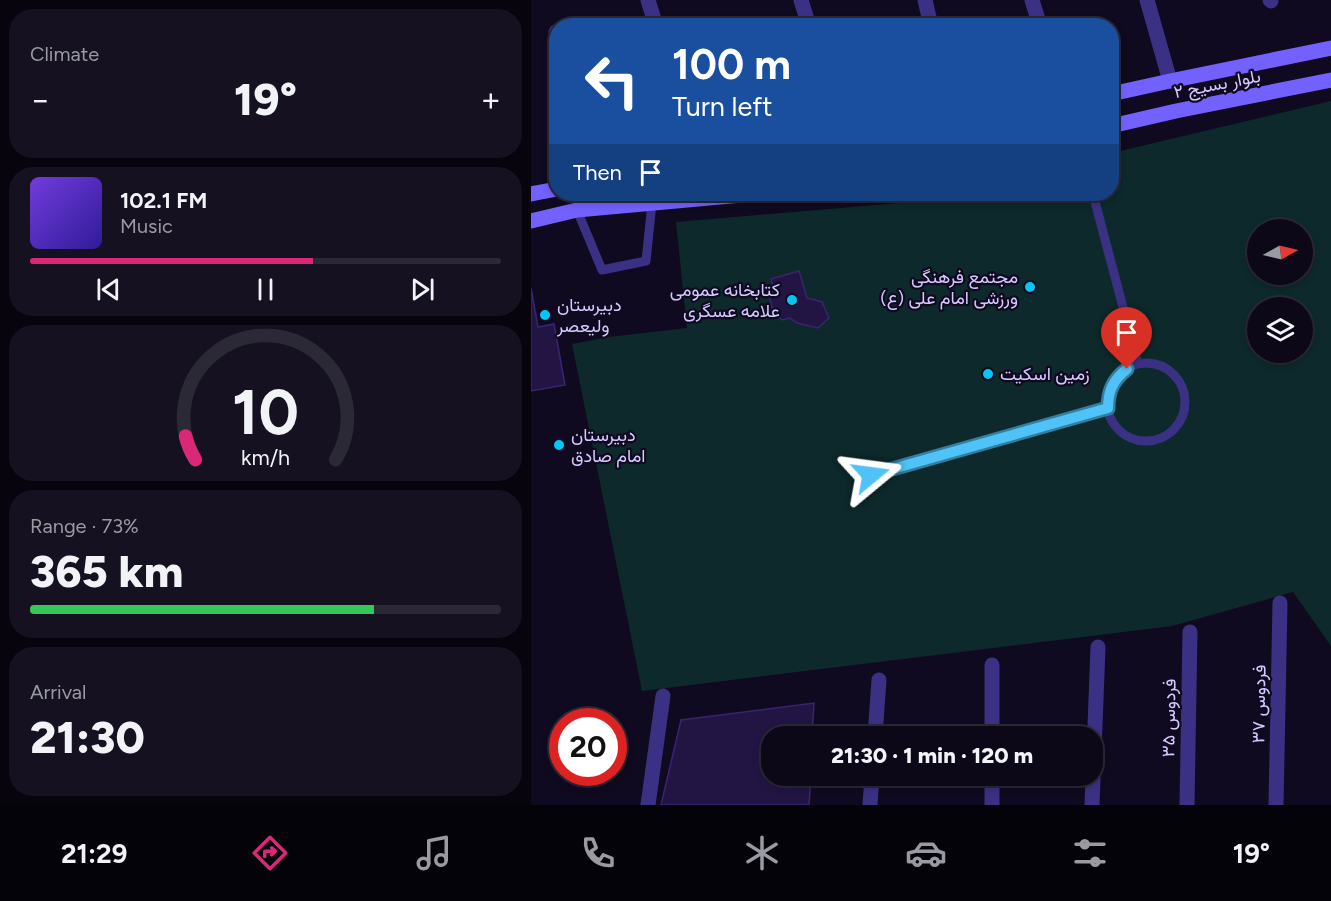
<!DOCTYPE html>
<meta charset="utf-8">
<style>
body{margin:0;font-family:Figtree,Vazirmatn,sans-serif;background:#151121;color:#f1f3f6;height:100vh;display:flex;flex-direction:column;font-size:22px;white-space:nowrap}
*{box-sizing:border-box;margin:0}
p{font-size:20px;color:#9a9aa2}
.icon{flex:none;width:33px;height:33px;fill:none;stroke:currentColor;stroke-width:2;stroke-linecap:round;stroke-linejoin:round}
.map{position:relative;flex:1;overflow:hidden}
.sheet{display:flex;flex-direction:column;gap:9px;padding:9px;background:#07040d;width:531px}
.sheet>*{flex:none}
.top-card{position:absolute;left:18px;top:18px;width:570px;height:183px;border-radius:24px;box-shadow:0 3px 9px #0003,0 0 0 2px #2c2937;background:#1a4fa0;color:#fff;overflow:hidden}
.needle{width:39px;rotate:82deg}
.tools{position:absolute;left:716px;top:219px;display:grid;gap:12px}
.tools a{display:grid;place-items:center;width:66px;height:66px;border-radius:50%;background:#0c0818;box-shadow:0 3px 9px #0003,0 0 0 2px #2c2937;font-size:30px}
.speed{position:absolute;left:18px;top:708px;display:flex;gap:12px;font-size:30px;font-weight:700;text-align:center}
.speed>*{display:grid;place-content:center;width:78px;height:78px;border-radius:50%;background:#0c0818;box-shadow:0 3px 9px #0003,0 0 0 2px #2c2937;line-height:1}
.speed .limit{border:9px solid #d22;background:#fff;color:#111}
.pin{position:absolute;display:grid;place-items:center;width:51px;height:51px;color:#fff;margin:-62px -26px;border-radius:50% 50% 50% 0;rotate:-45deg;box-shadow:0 0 6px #0007}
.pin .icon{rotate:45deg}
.me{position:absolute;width:66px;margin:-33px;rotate:74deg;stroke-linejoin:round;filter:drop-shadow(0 0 4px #0008)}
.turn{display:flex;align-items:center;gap:21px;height:126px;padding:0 24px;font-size:27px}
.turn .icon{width:78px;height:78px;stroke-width:2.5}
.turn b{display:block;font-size:42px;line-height:51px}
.then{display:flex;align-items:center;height:57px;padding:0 24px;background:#0003;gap:12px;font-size:22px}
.big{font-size:45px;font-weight:800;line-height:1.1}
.sheet .tile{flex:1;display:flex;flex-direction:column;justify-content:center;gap:9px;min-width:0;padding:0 21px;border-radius:24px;background:#151121}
.sheet .dial{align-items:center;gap:0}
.dial svg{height:156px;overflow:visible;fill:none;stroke:#2c2937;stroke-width:7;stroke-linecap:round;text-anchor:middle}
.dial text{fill:#f1f3f6;stroke:none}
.song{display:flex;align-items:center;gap:18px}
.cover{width:72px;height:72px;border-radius:9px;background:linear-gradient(135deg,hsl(260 70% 55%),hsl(250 70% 35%))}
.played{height:6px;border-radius:3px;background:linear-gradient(90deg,#db2777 60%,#2c2937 60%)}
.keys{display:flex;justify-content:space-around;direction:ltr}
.heat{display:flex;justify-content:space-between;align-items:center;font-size:33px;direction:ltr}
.charge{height:9px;border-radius:4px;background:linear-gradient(90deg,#34c759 73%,#2c2937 0)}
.trip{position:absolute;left:230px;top:726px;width:342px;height:60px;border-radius:24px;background:#0c0818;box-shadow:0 3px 9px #0003,0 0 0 2px #2c2937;font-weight:800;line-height:60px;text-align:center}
.dock{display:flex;height:96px;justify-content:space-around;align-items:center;background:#05030a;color:#9a9aa2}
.dock .icon{width:42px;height:42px}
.dock .selected{color:#db2777}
.dock b{font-size:27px;color:#f1f3f6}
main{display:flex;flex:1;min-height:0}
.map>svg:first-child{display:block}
.green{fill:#0d292b;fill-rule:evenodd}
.building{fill:#221543;stroke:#3a2471;stroke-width:1.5}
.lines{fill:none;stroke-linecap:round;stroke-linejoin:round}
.service{stroke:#3b3184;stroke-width:9}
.minor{stroke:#3b3184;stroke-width:15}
.tertiary{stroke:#3b3184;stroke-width:15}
.secondary{stroke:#7361ff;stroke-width:15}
.route-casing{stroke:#337fa1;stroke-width:15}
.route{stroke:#4fc3f7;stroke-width:10}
.poi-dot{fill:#00c7f5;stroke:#100a20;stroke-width:2}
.labels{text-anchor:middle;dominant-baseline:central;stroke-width:4.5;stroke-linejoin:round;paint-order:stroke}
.street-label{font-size:18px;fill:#d5caff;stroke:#100a20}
.poi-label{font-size:18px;fill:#d5caff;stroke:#100a20;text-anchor:start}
</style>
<main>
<section class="sheet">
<div class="tile"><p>Climate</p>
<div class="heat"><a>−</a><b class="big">19°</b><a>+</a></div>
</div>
<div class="tile">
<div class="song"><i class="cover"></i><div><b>102.1 FM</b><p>Music</p></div></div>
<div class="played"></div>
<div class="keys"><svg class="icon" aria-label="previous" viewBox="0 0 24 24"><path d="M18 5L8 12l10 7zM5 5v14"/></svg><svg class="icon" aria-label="pause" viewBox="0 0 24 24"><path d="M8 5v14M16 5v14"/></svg><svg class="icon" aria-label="next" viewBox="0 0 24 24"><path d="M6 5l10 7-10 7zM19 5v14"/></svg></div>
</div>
<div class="tile dial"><svg viewBox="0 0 100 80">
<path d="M14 69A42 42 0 1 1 86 69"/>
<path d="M14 69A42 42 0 0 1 9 57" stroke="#db2777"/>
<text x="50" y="56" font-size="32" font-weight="700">10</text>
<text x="50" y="72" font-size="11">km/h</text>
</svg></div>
<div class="tile"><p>Range · 73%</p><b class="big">365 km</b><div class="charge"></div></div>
<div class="tile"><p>Arrival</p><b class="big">21:30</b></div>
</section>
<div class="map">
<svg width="800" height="805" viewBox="0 0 800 805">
<rect width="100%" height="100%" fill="#100a20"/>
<path class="green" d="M800 101V646L762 592 641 626 111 691 41 344 78 337 156 328 145 222 368 203 410 194H580L581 153ZM726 230H771V274H726ZM726 308H771V352H726Z"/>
<path class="building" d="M268 271 276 298 291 302 298 318 287 328 266 323 259 318 251 320 242 312 238 294 243 291 240 279Z
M0 288 7 327 23 324 34 385 0 391Z
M283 703 281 736H240V776H280L278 805H130L150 720Z"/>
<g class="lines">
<path class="service" d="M562 194 607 364
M46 210 71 270 115 261 121 203
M576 402a39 39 0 1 1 78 0a39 39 0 1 1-78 0Z
M340 475 577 408"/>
<path class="minor" d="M117 0 125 26
M394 0 400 26
M501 0 509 26
M616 0 639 81
M739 0 740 1
M25 32 26 34
M461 665V736
M344 736 348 680
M461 776V805
M117 805 132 696
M339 805 341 776
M561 805 567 647
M656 805 659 632
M745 805 749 603"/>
<path class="tertiary" d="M270 0 278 26"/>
<path class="secondary" d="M580 94 639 81 800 48
M580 126 645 111 800 80
M0 194 26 189
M0 221 46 210 222 194"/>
</g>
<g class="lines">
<g class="route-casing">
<path id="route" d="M340 475 577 408C577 391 582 380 596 369"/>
</g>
<use href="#route" class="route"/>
</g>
<g class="poi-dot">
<circle cx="499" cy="287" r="6"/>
<circle cx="261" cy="300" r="6"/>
<circle cx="14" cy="315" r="6"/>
<circle cx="457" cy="374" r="6"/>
<circle cx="28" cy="445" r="6"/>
</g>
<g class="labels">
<g class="street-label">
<text transform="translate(686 84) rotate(-11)">بلوار بسیج ۲</text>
<text transform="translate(728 704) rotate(-89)">فردوس ۳۷</text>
<text transform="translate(638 718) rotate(-89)">فردوس ۳۵</text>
</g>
<g class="poi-label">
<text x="487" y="277" text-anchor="end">مجتمع فرهنگی<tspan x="487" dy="21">ورزشی امام علی (ع)</tspan></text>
<text x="249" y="290" text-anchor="end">کتابخانه عمومی<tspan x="249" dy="21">علامه عسگری</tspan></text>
<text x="26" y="305">دبیرستان<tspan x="26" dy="21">ولیعصر</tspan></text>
<text x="469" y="374">زمین اسکیت</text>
<text x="40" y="435">دبیرستان<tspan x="40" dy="21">امام صادق</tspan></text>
</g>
</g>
</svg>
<div class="tools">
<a><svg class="needle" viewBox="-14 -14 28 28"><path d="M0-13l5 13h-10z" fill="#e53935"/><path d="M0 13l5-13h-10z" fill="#9a9aa2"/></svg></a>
<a><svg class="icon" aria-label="layers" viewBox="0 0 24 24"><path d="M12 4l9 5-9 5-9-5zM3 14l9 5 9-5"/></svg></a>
</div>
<div class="speed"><div class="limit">20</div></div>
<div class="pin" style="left:596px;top:369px;background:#d93025"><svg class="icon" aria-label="arrive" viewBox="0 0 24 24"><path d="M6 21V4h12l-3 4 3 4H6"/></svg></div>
<svg class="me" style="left:340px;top:475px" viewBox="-20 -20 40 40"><path d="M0-17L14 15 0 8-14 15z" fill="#4fc3f7" stroke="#fff" stroke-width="4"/></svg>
<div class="trip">21:30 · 1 min · 120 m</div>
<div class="top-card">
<div class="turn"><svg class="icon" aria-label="left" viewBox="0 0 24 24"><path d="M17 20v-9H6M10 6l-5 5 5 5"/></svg><div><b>100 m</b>Turn left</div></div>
<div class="then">Then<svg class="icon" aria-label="arrive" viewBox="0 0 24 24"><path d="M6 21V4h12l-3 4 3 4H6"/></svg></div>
</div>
</div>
</main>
<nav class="dock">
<b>21:29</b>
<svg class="icon selected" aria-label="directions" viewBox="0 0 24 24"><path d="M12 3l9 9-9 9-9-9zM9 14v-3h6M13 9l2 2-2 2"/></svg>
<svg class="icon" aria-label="music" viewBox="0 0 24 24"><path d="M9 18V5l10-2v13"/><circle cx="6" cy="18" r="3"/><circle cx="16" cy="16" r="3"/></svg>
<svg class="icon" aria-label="phone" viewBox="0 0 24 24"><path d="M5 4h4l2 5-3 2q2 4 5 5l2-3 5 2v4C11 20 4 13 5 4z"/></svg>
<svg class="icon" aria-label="climate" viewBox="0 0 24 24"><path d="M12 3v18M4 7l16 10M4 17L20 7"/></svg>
<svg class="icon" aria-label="car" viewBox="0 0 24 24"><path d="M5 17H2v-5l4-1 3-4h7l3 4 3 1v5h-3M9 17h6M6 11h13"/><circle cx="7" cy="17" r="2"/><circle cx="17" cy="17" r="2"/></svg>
<svg class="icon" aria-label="filters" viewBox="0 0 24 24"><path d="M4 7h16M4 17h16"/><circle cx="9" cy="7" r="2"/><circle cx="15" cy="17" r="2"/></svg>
<b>19°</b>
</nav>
